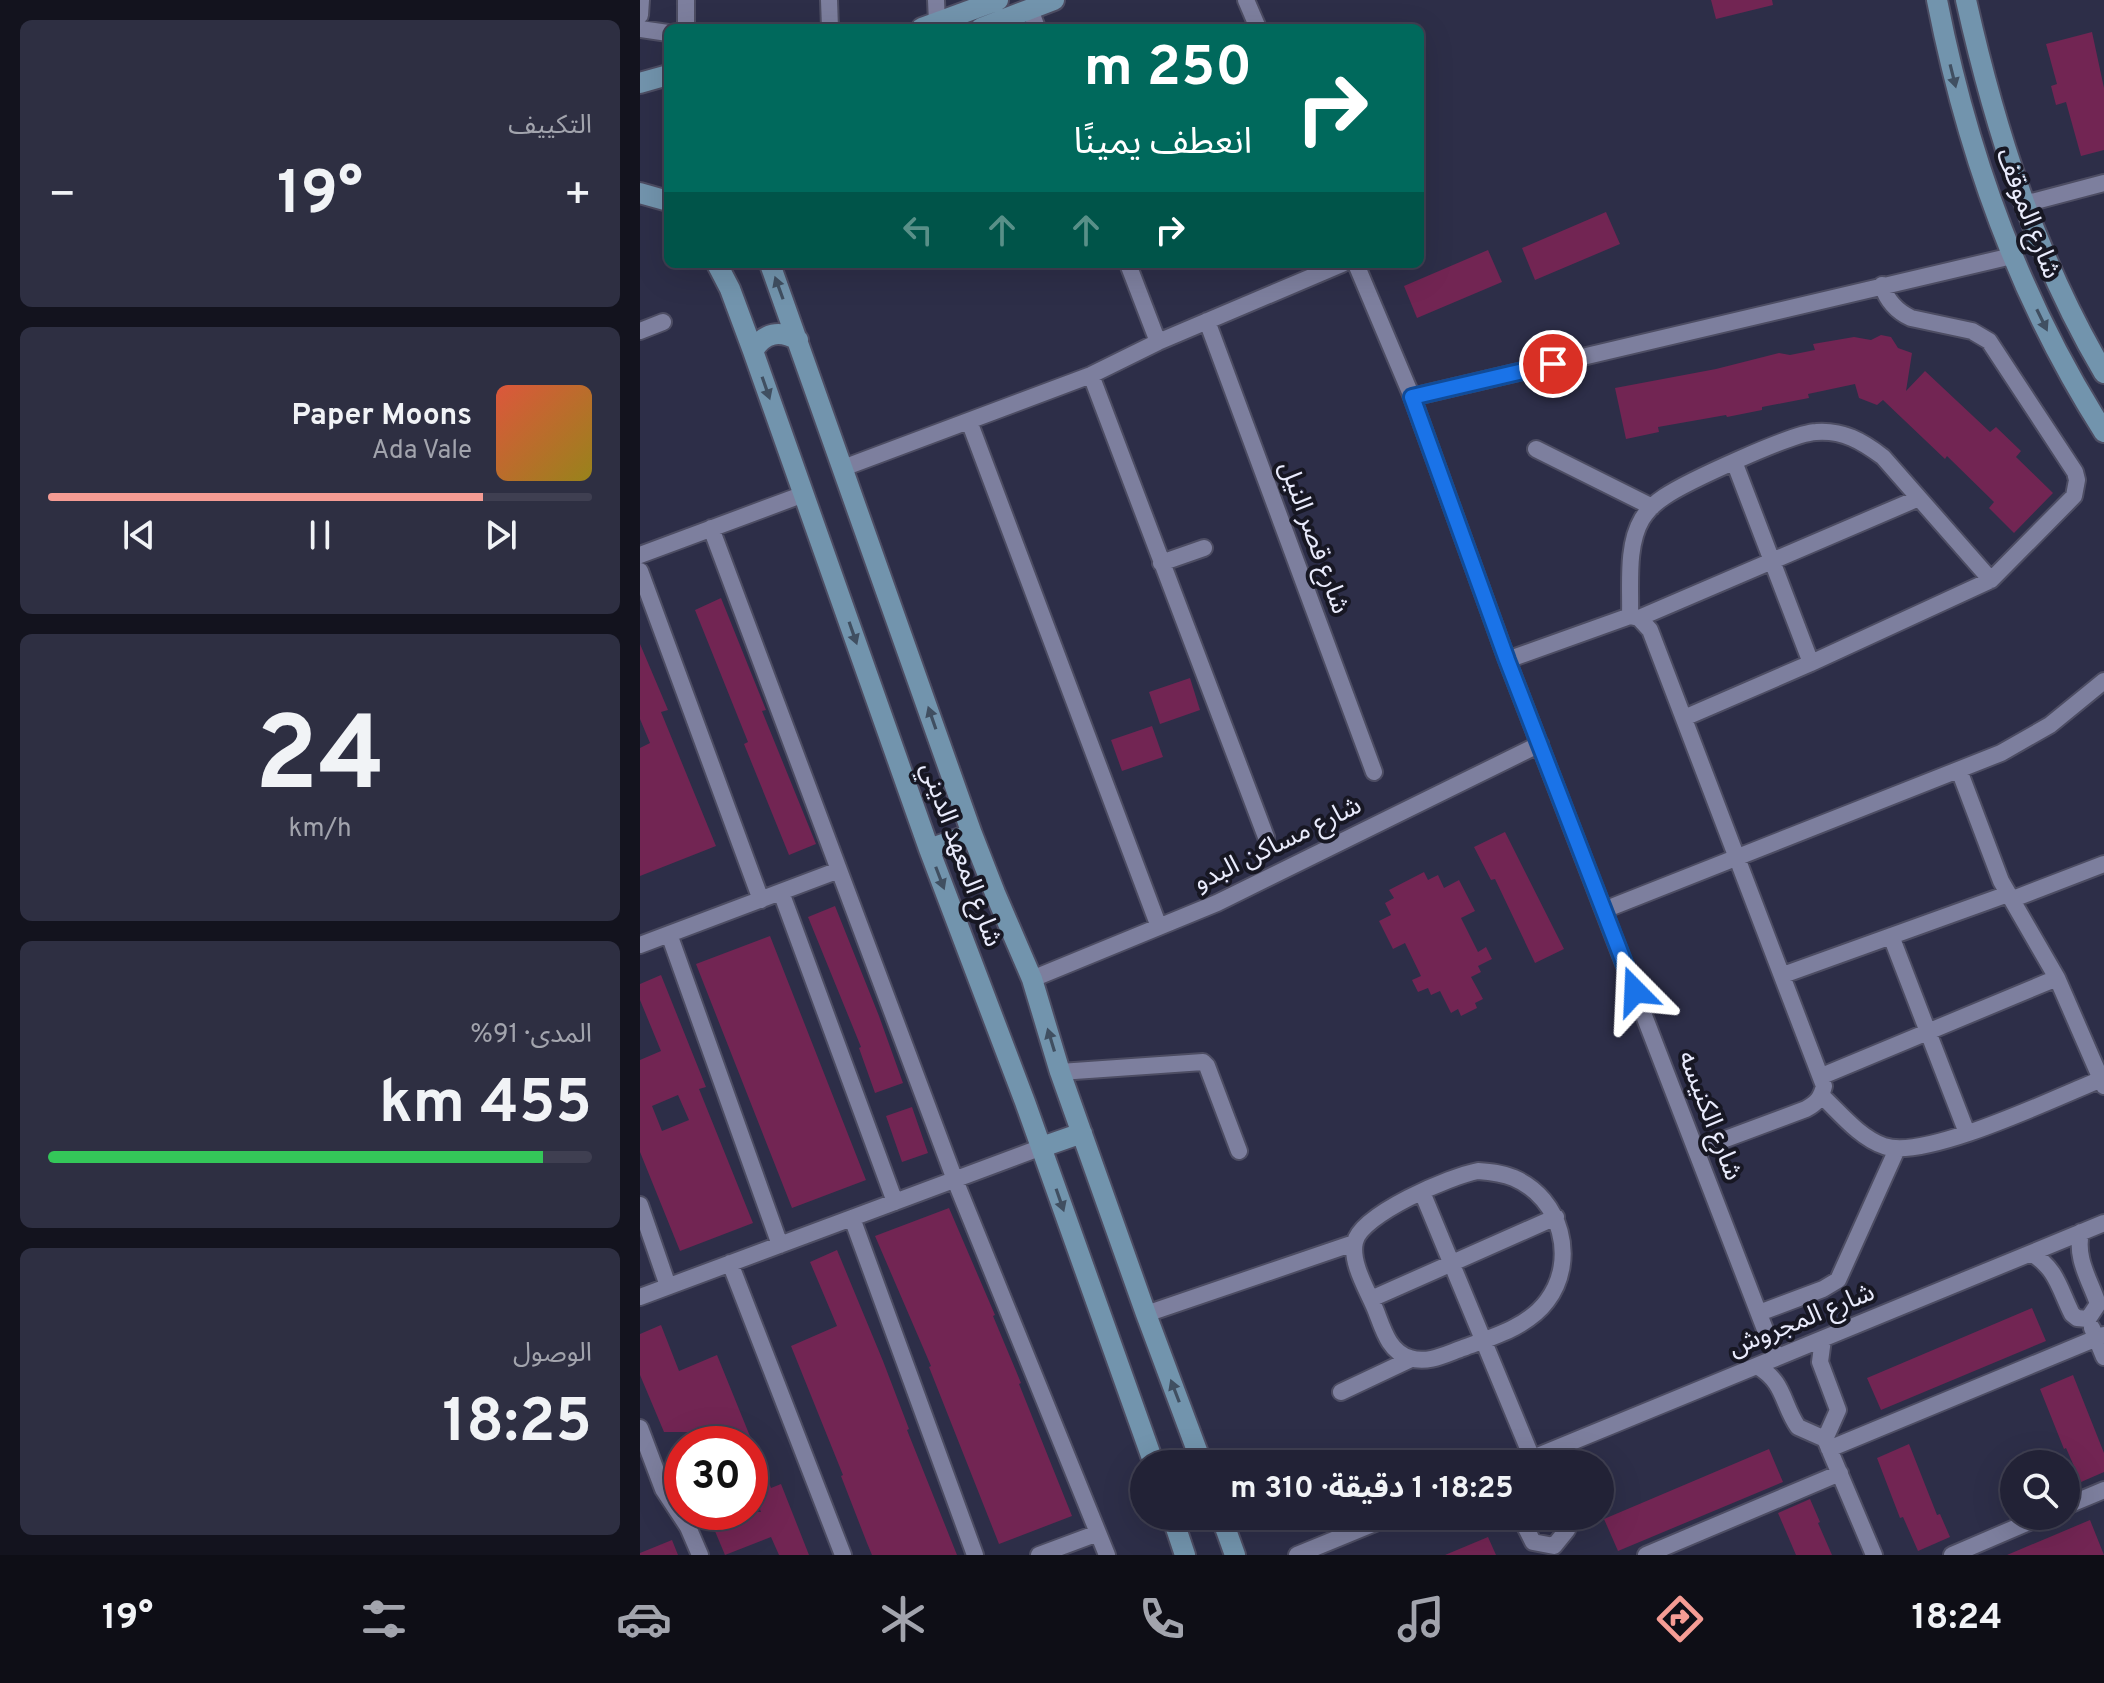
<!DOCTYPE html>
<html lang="ar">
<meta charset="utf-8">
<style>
body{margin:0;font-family:Overpass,"Noto Sans Arabic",sans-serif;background:#2e2f42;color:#f1f3f6;direction:rtl;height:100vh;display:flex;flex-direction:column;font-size:30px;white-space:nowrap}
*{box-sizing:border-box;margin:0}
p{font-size:26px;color:#a2a4ad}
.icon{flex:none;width:44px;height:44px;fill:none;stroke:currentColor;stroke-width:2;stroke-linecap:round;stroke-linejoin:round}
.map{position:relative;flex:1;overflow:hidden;direction:ltr}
.sheet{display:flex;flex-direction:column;gap:20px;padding:20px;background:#13131e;width:640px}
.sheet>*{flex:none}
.top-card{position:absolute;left:24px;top:24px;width:760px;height:244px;border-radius:12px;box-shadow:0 8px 32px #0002,0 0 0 2px #3f3f51;direction:rtl;background:#00695c;color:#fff;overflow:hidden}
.fabs{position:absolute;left:1360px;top:1450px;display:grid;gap:16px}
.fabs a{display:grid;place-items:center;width:80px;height:80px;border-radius:50%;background:#222236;box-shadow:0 8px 32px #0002,0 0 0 2px #3f3f51;font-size:40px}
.speed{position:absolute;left:24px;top:1426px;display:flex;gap:16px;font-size:40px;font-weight:700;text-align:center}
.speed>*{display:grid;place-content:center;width:104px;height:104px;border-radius:50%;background:#222236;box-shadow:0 8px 32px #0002,0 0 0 2px #3f3f51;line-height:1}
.speed .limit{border:12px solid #d22;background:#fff;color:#111}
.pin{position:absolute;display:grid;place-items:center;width:68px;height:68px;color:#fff;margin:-34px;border:4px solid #fff;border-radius:50%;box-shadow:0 2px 8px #0007}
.me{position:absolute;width:88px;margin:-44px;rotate:339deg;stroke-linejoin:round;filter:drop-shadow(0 0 6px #0008)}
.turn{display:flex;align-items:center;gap:28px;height:168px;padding:0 40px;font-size:36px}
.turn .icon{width:104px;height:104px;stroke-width:2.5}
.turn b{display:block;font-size:56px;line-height:68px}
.lanes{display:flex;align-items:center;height:76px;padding:0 40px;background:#0003;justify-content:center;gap:40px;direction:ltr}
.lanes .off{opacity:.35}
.big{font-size:60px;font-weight:700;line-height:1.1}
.sheet .tile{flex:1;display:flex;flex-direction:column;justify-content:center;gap:12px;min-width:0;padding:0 28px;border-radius:12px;background:#2e2f42}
.sheet .dial{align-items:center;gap:0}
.dial b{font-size:104px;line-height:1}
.song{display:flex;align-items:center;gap:24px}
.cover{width:96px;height:96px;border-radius:12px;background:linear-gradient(135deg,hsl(10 70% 55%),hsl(50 70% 35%))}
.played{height:8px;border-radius:4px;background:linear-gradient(90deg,#f59c94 80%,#3f3f51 80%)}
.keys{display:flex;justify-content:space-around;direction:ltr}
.heat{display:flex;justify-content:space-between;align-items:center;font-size:44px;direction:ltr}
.charge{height:12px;border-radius:6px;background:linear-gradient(90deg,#34c759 91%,#3f3f51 0)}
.trip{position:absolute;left:490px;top:1450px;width:484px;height:80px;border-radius:40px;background:#222236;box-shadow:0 8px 32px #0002,0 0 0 2px #3f3f51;font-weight:700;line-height:80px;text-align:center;direction:rtl}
.dock{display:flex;height:128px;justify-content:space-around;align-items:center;background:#0e0e16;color:#a2a4ad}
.dock .icon{width:56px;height:56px}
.dock .current{color:#f59c94}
.dock b{font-size:36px;color:#f1f3f6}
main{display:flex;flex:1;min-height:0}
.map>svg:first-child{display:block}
.building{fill:#722553;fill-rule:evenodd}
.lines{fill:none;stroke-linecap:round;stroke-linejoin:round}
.street-casing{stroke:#4d4d63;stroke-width:20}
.secondary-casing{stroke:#4d4d63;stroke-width:24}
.street{stroke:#7d7f9e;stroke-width:16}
.secondary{stroke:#7294ad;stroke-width:20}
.oneway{fill:#404f61}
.route-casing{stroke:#114b97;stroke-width:20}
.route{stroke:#1a73e8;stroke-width:14}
.labels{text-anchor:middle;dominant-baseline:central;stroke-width:8;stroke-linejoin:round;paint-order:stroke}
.street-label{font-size:26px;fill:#e9ebfc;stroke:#171723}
</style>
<main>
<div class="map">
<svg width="1464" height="1555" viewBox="0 0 1464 1555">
<rect width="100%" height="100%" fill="#2d2e48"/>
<path class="building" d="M1071 0H1132L1133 5 1076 19Z
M1452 32 1464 88V150L1441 156 1426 102 1416 105 1411 86 1417 84 1406 44Z
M966 212 980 244 895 280 882 248Z
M848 250 862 282 777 318 764 286Z
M1241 335 1251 337 1258 348 1272 353 1266 391 1285 371 1350 432 1356 427 1381 451 1376 457 1413 493 1374 533 1349 508 1354 502 1307 456 1305 459 1243 400 1237 405 1219 398 1215 384 1168 394 1169 398 1122 407V410L1087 417 1086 415 1018 427 1019 432 986 439 975 388 1076 369 1139 353 1150 355 1175 350 1173 344 1214 337 1231 340Z
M81 598 126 710 122 711 176 844 149 855 104 744 108 742 55 610Z
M0 644 28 710 21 712 76 846 0 876V748L10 743 0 719Z
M550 678 560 710 520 724 509 692Z
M512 726 523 757 482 771 471 740Z
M865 832 924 949 895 963 855 879 851 880 834 847Z
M784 872 788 880 798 875 804 888 819 880 835 911 821 918 838 952 846 947 852 959 838 966 841 972 831 977 843 999 835 1003 837 1008 821 1016 818 1009 811 1013 800 991 791 995 788 988 778 992 772 980 781 976 765 943 753 949 739 921 751 915 745 903 754 898 749 890Z
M195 906 239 1016 263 1083 235 1093 219 1048 221 1047 168 917Z
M130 936 226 1180 152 1208 56 964Z
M21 975 66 1087 59 1089 113 1223 40 1251 0 1152V1060L21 1051 0 1000V984ZM38 1095 49 1120 22 1131 12 1106Z
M272 1107 288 1153 262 1162 246 1116Z
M309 1208 355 1315 353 1316 381 1383 379 1384 432 1516 359 1544 289 1367 291 1366 235 1236Z
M197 1250 243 1361 269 1429 267 1430 317 1555H232L227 1543 201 1476 203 1475 151 1346 197 1326 170 1262Z
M1392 1308 1406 1341 1241 1410 1227 1378Z
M21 1325 39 1371 77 1355 131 1488 141 1484 169 1555H139L131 1537 85 1555 67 1512H121L110 1485V1444H48L76 1432H24L0 1375V1334Z
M1433 1375 1464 1453V1472L1441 1482 1426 1448 1424 1449 1400 1389Z
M1269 1444 1297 1515 1300 1514 1310 1537 1278 1551 1263 1517 1260 1518 1237 1458Z
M1129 1449 1143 1482 978 1551 964 1519Z
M1170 1499 1180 1522 1178 1523 1192 1555H1156L1138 1513Z
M1450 1520 1464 1555H1367Z
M848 1537 856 1555H805Z
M32 1540 38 1555H0V1553Z"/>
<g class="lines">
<g class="street-casing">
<path id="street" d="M46 0V28
M189 0 190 28
M296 0 297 23
M606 0 618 28
M390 9 397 28
M0 15 1 0
M0 29 28 33
M1384 204 1464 183
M488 264 518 342
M716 264 772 397 867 660 1136 1358
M567 321 734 772
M0 331 23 322
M451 375 626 837
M772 397 1372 256
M329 421 519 927
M896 449 1012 507
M1095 464 1171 663
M203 468 451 375 518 342 702 264
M71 528 315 1180 467 1555
M0 555 164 494
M521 563 564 548
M0 571 121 900
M990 616C991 586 986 546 1002 519 1007 511 1015 503 1024 497 1046 482 1152 433 1176 432 1203 430 1222 441 1243 457L1351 580
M999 618 1279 498
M867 660 990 616 999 618 1010 630 1184 1086C1181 1098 1177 1103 1166 1109L1056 1150
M1044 718 1171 663 1351 580 1434 496 1437 480 1435 472 1349 341 1332 331 1271 318C1256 311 1247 301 1242 285
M1319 770 1361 881 1417 978 1464 1086
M141 892 255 1202
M1373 899 1464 864
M964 910 1361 753 1410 725 1464 681
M29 934 140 1245
M1251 936 1327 1133
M0 945 199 870
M1143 975 1368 894
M392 979 577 903 900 744
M420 1072 563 1062 567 1066 599 1151
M1182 1076 1417 978
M1182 1096C1200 1113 1220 1138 1244 1146 1285 1161 1419 1096 1464 1078
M838 1171C851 1172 862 1173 874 1178 921 1198 938 1260 907 1301 888 1327 852 1337 823 1348 806 1354 788 1364 770 1358 749 1352 743 1329 736 1311 728 1291 710 1263 715 1242 721 1214 811 1176 838 1171Z
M782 1192 892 1458
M0 1205 28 1286
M212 1218 335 1555
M1441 1232C1435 1259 1450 1280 1458 1304L1448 1319
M1391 1253C1417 1269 1419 1288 1432 1314L1437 1318 1448 1319
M90 1263 203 1555
M0 1297 402 1147
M731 1299 916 1217
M1119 1313 1183 1289 1198 1280 1257 1149
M506 1314 714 1243
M1452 1328 1464 1357
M1183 1339 1180 1362 1198 1410 1185 1439
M1117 1366C1145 1382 1142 1404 1158 1427L1185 1439 1234 1555
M701 1392 771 1359
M0 1428 23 1489 48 1527 60 1555
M1189 1449 1464 1335
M878 1464 1464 1223
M1426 1506 1464 1490
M880 1516 893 1542 914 1546
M914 1546 927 1530 924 1516
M399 1555 458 1533
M657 1555 752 1516
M1006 1555 1200 1473
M1312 1555 1403 1516"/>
</g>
<g class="secondary-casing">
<path id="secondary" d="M1297 0C1327 153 1380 301 1464 432
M1326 0C1355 130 1396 258 1464 373
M282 28 358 0
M341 28 414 0
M0 83 28 75
M0 193 28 201
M77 264 90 289 113 351 289 849 385 1102 514 1464
M130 264 332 834 355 893 392 979 420 1072 506 1314 562 1464
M113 351C124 332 140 330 158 340
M289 849 332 834
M402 1147 442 1133
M532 1516 545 1555
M581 1516 595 1555"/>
</g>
<use href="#street" class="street"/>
<use href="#secondary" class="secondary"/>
</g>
<defs><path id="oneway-solid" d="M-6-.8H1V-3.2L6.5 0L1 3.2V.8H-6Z" transform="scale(2)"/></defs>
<g class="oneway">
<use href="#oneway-solid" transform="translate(1313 76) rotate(76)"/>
<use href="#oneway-solid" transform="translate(139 288) rotate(-110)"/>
<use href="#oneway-solid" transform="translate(1402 320) rotate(64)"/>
<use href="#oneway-solid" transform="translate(126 388) rotate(71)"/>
<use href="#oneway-solid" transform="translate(213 633) rotate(71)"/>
<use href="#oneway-solid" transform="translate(292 718) rotate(-109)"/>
<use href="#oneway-solid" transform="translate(300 878) rotate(69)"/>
<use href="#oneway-solid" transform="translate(411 1040) rotate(-107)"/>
<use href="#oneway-solid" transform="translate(420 1200) rotate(71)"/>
<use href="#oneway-solid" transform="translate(535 1391) rotate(-111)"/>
</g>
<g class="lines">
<g class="route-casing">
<path id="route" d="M913 364 772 397 867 660 995 991"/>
</g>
<use href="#route" class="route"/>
</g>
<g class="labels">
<g class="street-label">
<text transform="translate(1387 214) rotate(69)">شارع الموقف</text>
<text transform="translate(673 538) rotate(70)">شارع قصر النيل</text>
<text transform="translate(638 845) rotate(-26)">شارع مساكن البدو</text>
<text transform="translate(320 855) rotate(70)">شارع المعهد الديني</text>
<text transform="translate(1069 1116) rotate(69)">شارع الكنيسه</text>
<text transform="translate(1162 1321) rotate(-22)">شارع المجروش</text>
</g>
</g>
</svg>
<div class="fabs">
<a><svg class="icon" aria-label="search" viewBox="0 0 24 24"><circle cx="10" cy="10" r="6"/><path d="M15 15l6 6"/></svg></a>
</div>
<div class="speed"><div class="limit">30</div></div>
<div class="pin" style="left:913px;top:364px;background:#d93025"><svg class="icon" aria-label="arrive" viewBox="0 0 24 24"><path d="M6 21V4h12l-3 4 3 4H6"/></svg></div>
<svg class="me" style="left:995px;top:991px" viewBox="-20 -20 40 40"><path d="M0-17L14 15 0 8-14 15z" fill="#1a73e8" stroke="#fff" stroke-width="4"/></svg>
<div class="trip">18:25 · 1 دقيقة · 310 m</div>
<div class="top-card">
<div class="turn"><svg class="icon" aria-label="right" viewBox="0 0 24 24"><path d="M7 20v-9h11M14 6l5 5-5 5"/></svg><div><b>250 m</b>انعطف يمينًا</div></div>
<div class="lanes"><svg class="icon off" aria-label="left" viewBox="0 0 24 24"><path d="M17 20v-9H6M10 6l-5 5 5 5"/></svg><svg class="icon off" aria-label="ahead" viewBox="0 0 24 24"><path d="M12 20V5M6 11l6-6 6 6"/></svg><svg class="icon off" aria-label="ahead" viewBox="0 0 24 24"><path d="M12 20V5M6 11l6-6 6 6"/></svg><svg class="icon" aria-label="right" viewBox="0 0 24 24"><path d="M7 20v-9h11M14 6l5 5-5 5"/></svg></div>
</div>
</div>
<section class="sheet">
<div class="tile"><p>التكييف</p>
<div class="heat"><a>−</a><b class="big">19°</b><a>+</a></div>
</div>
<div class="tile">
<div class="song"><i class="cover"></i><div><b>Paper Moons</b><p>Ada Vale</p></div></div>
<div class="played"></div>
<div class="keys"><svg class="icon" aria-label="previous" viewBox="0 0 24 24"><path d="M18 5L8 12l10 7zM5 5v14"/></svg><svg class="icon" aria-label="pause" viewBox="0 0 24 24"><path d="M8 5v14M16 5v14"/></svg><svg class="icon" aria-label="next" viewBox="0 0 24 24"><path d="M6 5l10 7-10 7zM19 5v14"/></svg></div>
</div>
<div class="tile dial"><b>24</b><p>km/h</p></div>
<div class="tile"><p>المدى · 91%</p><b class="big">455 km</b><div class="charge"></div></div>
<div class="tile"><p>الوصول</p><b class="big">18:25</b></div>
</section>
</main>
<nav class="dock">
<b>18:24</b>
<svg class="icon current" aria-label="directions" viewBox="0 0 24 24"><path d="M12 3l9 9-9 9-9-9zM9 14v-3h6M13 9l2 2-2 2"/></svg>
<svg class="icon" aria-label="music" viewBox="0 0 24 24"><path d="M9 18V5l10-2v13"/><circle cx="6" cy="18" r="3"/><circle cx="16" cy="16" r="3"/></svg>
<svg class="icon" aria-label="phone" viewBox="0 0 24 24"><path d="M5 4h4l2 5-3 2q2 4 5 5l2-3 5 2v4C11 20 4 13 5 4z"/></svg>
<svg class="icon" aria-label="climate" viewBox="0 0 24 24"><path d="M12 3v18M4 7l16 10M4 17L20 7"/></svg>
<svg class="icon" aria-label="car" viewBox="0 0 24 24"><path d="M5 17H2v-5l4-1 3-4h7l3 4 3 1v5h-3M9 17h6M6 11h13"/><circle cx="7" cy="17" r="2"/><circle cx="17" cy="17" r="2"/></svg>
<svg class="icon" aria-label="filters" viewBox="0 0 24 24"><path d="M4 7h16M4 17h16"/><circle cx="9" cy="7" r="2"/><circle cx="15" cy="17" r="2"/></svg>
<b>19°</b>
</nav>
